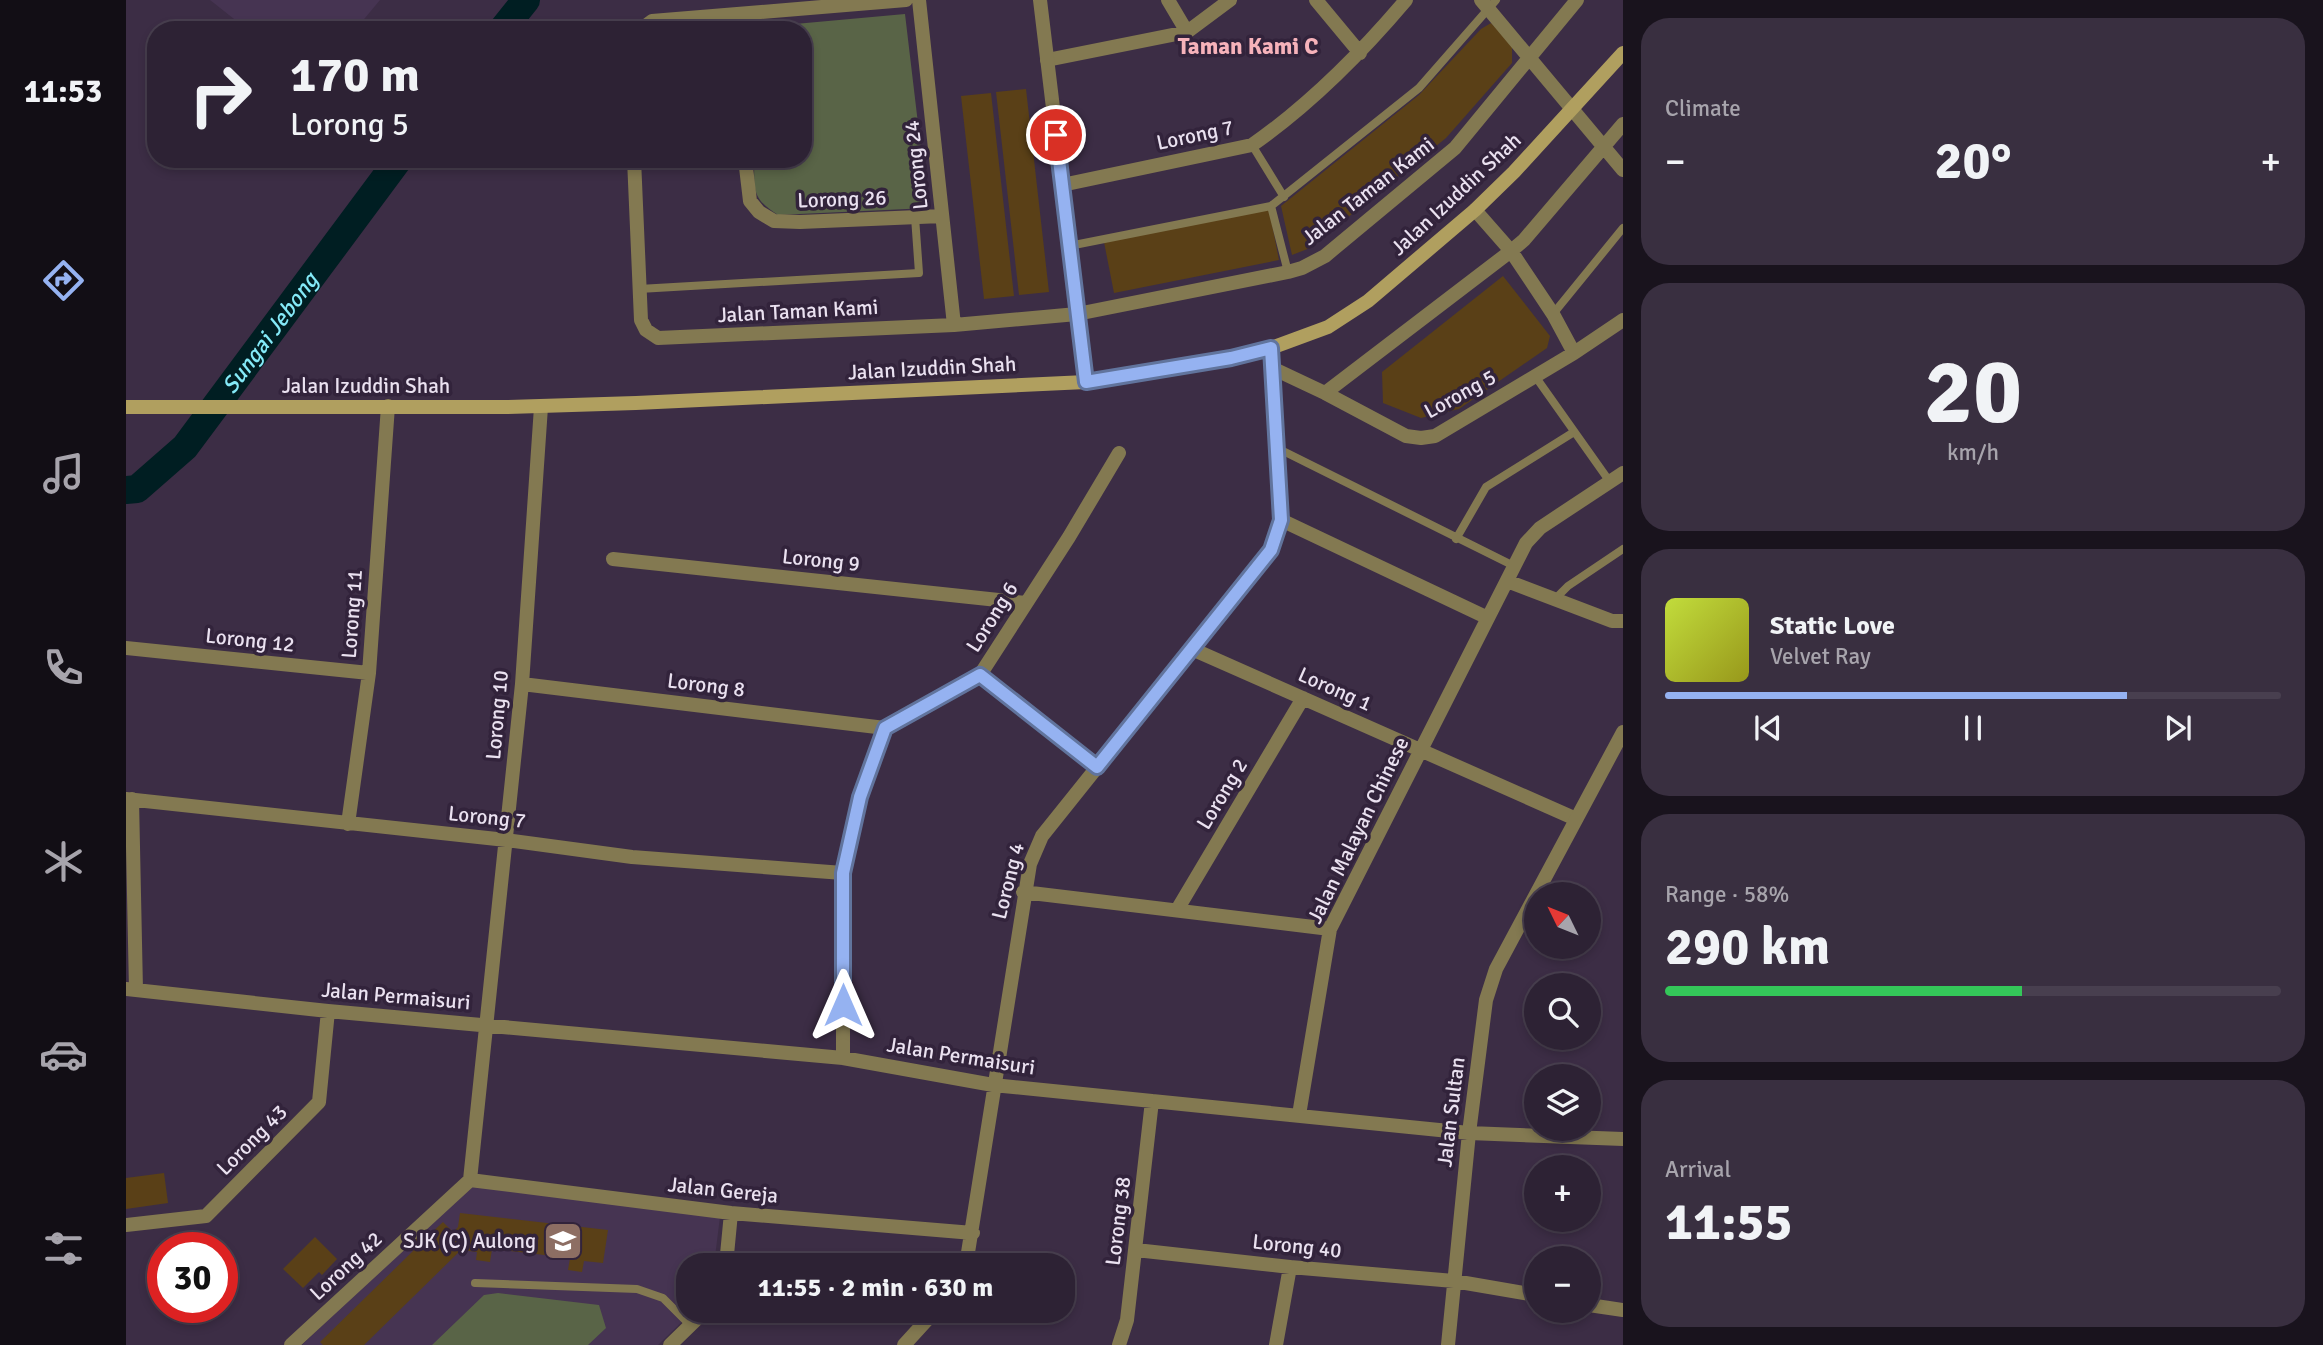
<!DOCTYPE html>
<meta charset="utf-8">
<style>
body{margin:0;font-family:Signika,sans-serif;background:#392f40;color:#f1f3f6;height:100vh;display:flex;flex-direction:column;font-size:26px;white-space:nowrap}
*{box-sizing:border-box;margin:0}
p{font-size:23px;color:#a7a4ac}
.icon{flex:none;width:38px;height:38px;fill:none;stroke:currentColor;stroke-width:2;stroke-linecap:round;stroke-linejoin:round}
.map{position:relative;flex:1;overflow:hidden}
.panel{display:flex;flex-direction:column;gap:18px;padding:18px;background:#19131d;width:700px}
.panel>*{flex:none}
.top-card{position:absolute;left:21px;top:21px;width:665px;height:147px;border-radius:28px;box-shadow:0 4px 10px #0003,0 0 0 2px #483f4f;background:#2d2234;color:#f1f3f6;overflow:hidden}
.needle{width:46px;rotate:313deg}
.fabs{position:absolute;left:1398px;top:882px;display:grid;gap:14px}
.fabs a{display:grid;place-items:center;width:77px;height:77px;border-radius:50%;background:#2d2234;box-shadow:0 4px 10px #0003,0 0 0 2px #483f4f;font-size:35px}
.speed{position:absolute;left:21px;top:1232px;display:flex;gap:14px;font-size:35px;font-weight:700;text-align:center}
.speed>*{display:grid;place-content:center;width:91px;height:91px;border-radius:50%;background:#2d2234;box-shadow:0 4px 10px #0003,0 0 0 2px #483f4f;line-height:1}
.speed .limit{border:10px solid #d22;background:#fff;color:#111}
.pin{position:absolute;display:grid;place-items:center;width:60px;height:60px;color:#fff;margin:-30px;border:4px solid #fff;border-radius:50%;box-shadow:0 2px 7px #0007}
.me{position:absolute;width:77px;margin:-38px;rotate:0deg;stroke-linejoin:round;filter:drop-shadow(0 0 5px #0008)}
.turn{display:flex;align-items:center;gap:24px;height:147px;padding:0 28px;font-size:32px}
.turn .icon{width:91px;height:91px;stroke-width:2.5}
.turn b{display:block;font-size:49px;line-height:60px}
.big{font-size:52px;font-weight:700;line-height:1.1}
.panel .tile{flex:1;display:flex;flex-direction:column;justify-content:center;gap:10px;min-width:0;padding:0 24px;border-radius:28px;background:#392f40}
.panel .dial{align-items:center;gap:0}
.dial b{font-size:91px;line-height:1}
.song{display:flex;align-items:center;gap:21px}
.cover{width:84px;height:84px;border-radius:10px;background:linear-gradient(135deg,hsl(70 70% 55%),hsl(60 70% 35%))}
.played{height:7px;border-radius:4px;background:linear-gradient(90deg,#95b2f1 75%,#483f4f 75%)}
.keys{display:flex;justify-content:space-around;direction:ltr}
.heat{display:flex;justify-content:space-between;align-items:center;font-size:38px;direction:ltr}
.charge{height:10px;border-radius:5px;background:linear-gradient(90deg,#34c759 58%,#483f4f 0)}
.trip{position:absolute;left:550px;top:1253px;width:399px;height:70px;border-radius:28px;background:#2d2234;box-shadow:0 4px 10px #0003,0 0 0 2px #483f4f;font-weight:700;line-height:70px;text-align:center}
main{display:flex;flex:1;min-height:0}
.tab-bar{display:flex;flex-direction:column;width:126px;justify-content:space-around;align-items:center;background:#120e15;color:#a7a4ac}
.tab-bar .icon{width:49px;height:49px}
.tab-bar .selected{color:#95b2f1}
.tab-bar b{font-size:32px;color:#f1f3f6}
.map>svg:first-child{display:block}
.built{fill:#463452}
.green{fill:#596447}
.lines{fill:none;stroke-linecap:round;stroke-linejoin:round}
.river{stroke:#001e22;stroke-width:28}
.building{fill:#5a4017}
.service{stroke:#837951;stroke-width:8}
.minor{stroke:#837951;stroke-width:14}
.tertiary{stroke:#837951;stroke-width:14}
.secondary{stroke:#b09f5f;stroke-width:14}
.route-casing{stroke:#61749d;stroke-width:18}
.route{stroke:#95b2f1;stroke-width:12}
.labels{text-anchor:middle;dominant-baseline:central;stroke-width:7;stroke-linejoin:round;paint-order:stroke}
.street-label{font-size:21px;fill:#eae1f0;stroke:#32233b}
.poi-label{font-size:21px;fill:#eae1f0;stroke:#32233b;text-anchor:end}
.neighbourhood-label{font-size:23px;font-weight:bold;fill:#f6b2ba;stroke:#32233b}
.water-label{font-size:23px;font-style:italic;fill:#84eaf8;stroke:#32233b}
</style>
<main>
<nav class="tab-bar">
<b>11:53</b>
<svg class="icon selected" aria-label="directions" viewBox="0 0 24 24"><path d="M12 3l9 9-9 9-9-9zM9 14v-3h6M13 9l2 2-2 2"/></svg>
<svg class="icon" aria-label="music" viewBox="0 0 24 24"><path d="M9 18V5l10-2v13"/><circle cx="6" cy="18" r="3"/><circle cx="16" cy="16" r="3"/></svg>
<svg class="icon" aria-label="phone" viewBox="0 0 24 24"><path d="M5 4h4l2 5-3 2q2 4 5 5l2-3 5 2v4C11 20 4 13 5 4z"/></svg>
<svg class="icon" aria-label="climate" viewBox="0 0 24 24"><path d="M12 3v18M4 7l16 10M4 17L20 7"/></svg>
<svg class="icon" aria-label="car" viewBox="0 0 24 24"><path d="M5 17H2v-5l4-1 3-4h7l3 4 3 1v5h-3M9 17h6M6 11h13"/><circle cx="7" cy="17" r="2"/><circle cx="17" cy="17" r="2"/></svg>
<svg class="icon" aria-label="filters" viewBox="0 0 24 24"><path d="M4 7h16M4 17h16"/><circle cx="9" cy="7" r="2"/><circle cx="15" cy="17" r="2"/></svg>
</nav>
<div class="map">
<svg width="1497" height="1345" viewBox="0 0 1497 1345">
<rect width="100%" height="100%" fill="#3c2d45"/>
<path class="built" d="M84 0H254L229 30H122Z
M340 1185 594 1217 588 1265H562V1311H567L532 1345H176Z"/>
<path class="green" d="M779 14 802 208 652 215C624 197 629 189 628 159H677V30L624 28Z
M372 1293 473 1305 480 1328 462 1345H306L358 1295Z"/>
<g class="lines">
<g class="river">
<path d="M376 30 400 0"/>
<path id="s1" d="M0 490 11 489 59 447 273 159"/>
</g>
</g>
<path class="building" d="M1365 23 1386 45V63L1320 138 1184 248 1166 255 1155 206 1293 95 1355 29Z
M900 89 923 292 893 295 870 92Z
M865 93 888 296 858 299 835 96Z
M1143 209 1153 260 988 293 978 242Z
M1377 276 1424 336 1421 348 1333 409 1295 418 1257 403 1256 372Z
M38 1173 42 1203 0 1209V1178Z
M334 1213 482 1230 477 1263 458 1261 456 1272 442 1270 444 1258 366 1249 364 1262 350 1260 351 1252 335 1250 238 1345H197L194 1342 287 1251 280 1244 293 1231 300 1238 317 1222 327 1232 332 1227Z
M189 1237 211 1259 196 1275 193 1272 177 1288 157 1269Z"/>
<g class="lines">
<path class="service" d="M1126 145 1158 197
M1145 206 1162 272
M943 246 1145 206 1293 88 1370 0
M513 289 793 273 789 217
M1427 314 1497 228
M1409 376 1484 482
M1151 448 1388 566
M1330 539 1360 487 1448 432
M1429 599 1442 586 1497 549
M349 1283 511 1289 537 1298 564 1325"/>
<path class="minor" d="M793 0 828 325
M1042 0 1061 32
M1190 0 1234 53
M1355 0 1497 170
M614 14V30
M514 30 526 21 780 0
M921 60 1061 32 1104 0
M508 159 515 320 520 330 532 338 828 325 951 314 1162 272 1176 268 1199 256 1329 148 1451 0
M619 159 624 201 633 212 648 221 674 222 816 216
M936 185 1126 145C1182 106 1236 52 1280 0
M1349 210 1385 251 1427 314 1448 353
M1146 368 1199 393 1280 436 1295 438 1309 436 1448 353 1497 320
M1199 393 1385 251 1398 240 1497 124
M1155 520 1362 618
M487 559 900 603
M1381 581 1486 621H1497
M0 648 243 673
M1066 649 1450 819
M854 675 971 767
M396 684 759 728
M0 799 380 840 506 857 717 873
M6 799 10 990
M222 824 243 673 262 406
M897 892 1204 929
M1051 910 1177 698
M0 989 202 1011 717 1058 867 1085 1343 1133 1322 1345
M717 1058V873L734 797 759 728 854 675 943 537 993 453
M1173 1115 1204 929 1400 543 1414 528 1497 473
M344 1180 605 1213 847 1233
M0 1225 80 1216 193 1102 202 1011
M1010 1250 1164 1267 1328 1281 1410 1295
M600 1265 605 1213
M840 1265 904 864 916 836 1145 550 1155 520 1145 348
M1463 1305 1497 1310
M165 1345 344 1180 396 684 415 407
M544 1345 579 1311
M778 1345 809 1311
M993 1345 1001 1320 1026 1101
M1150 1345 1164 1267"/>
<path class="tertiary" d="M914 0 960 382
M1497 732 1370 969 1360 1000 1343 1133 1497 1139"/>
<path class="secondary" d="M0 407H382L510 403 960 382 1105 358 1145 348 1202 327 1242 301 1349 210 1388 172 1497 53"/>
</g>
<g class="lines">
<g class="route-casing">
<path id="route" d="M717 1005V873L734 797 759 728 854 675 971 767 1145 550 1155 520 1145 348 1105 358 960 382 930 135"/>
</g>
<use href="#route" class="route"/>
</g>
<defs>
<g id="school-square" transform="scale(2.0125)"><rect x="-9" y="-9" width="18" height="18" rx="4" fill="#8d6e63" stroke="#32233b"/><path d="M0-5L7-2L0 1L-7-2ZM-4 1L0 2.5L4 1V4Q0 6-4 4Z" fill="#fff"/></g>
</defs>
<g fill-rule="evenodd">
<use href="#school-square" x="437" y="1241"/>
</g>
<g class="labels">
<g class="street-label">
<text transform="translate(1069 135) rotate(-12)">Lorong 7</text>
<text transform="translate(790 165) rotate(-96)">Lorong 24</text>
<text transform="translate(1242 191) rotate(-38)">Jalan Taman Kami</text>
<text transform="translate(1330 194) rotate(-43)">Jalan Izuddin Shah</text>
<text transform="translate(716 199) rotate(-2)">Lorong 26</text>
<text transform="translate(672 311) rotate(-3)">Jalan Taman Kami</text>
<text transform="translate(806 368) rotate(-3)">Jalan Izuddin Shah</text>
<text x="240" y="386">Jalan Izuddin Shah</text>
<text transform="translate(1334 394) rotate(-29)">Lorong 5</text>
<text transform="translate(695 560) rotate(6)">Lorong 9</text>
<text transform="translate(226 614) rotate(-86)">Lorong 11</text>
<text transform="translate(866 617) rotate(-58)">Lorong 6</text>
<text transform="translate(124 640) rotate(6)">Lorong 12</text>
<text transform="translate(580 685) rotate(7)">Lorong 8</text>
<text transform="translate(1209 689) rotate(24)">Lorong 1</text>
<text transform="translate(371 715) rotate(-85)">Lorong 10</text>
<text transform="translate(1096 794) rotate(-59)">Lorong 2</text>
<text transform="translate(361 817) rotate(6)">Lorong 7</text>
<text transform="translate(1232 830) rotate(-64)">Jalan Malayan Chinese</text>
<text transform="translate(882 881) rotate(-76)">Lorong 4</text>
<text transform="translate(270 996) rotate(5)">Jalan Permaisuri</text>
<text transform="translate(835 1056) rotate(9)">Jalan Permaisuri</text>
<text transform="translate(1325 1112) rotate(-83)">Jalan Sultan</text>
<text transform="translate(126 1140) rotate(-45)">Lorong 43</text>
<text transform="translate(597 1190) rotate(6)">Jalan Gereja</text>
<text transform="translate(992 1221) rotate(-83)">Lorong 38</text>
<text transform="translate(1171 1246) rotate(6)">Lorong 40</text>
<text transform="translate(220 1266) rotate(-43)">Lorong 42</text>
</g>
<g class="poi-label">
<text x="410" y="1241">SJK (C) Aulong</text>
</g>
<g class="neighbourhood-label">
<text x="1122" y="46">Taman Kami C</text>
</g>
<g class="water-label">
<text stroke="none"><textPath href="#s1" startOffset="217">Sungai Jebong</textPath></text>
</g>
</g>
</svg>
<div class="fabs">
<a><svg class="needle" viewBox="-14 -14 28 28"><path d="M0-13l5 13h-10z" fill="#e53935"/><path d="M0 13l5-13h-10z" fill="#a7a4ac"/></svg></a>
<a><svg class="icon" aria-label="search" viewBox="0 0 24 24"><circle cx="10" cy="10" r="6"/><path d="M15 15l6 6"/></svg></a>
<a><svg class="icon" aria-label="layers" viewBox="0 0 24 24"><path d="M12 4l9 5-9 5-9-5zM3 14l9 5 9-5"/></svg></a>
<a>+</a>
<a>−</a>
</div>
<div class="speed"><div class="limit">30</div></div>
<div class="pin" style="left:930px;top:135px;background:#d93025"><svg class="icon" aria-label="arrive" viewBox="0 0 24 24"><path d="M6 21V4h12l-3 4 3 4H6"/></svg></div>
<svg class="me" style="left:717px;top:1005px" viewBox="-20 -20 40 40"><path d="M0-17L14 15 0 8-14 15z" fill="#95b2f1" stroke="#fff" stroke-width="4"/></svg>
<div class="trip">11:55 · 2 min · 630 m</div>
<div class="top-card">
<div class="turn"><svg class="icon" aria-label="right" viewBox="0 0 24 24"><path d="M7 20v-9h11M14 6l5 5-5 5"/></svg><div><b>170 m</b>Lorong 5</div></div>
</div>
</div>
<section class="panel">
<div class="tile"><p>Climate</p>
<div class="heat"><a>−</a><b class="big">20°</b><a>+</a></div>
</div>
<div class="tile dial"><b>20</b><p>km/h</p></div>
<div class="tile">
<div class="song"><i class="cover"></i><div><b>Static Love</b><p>Velvet Ray</p></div></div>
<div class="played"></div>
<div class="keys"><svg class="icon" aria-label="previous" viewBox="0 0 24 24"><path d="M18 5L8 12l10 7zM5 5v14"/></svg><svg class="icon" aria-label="pause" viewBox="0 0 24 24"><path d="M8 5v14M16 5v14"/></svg><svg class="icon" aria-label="next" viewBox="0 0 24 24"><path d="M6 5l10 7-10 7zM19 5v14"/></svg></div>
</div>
<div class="tile"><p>Range · 58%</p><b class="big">290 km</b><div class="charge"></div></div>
<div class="tile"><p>Arrival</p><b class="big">11:55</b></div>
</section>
</main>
